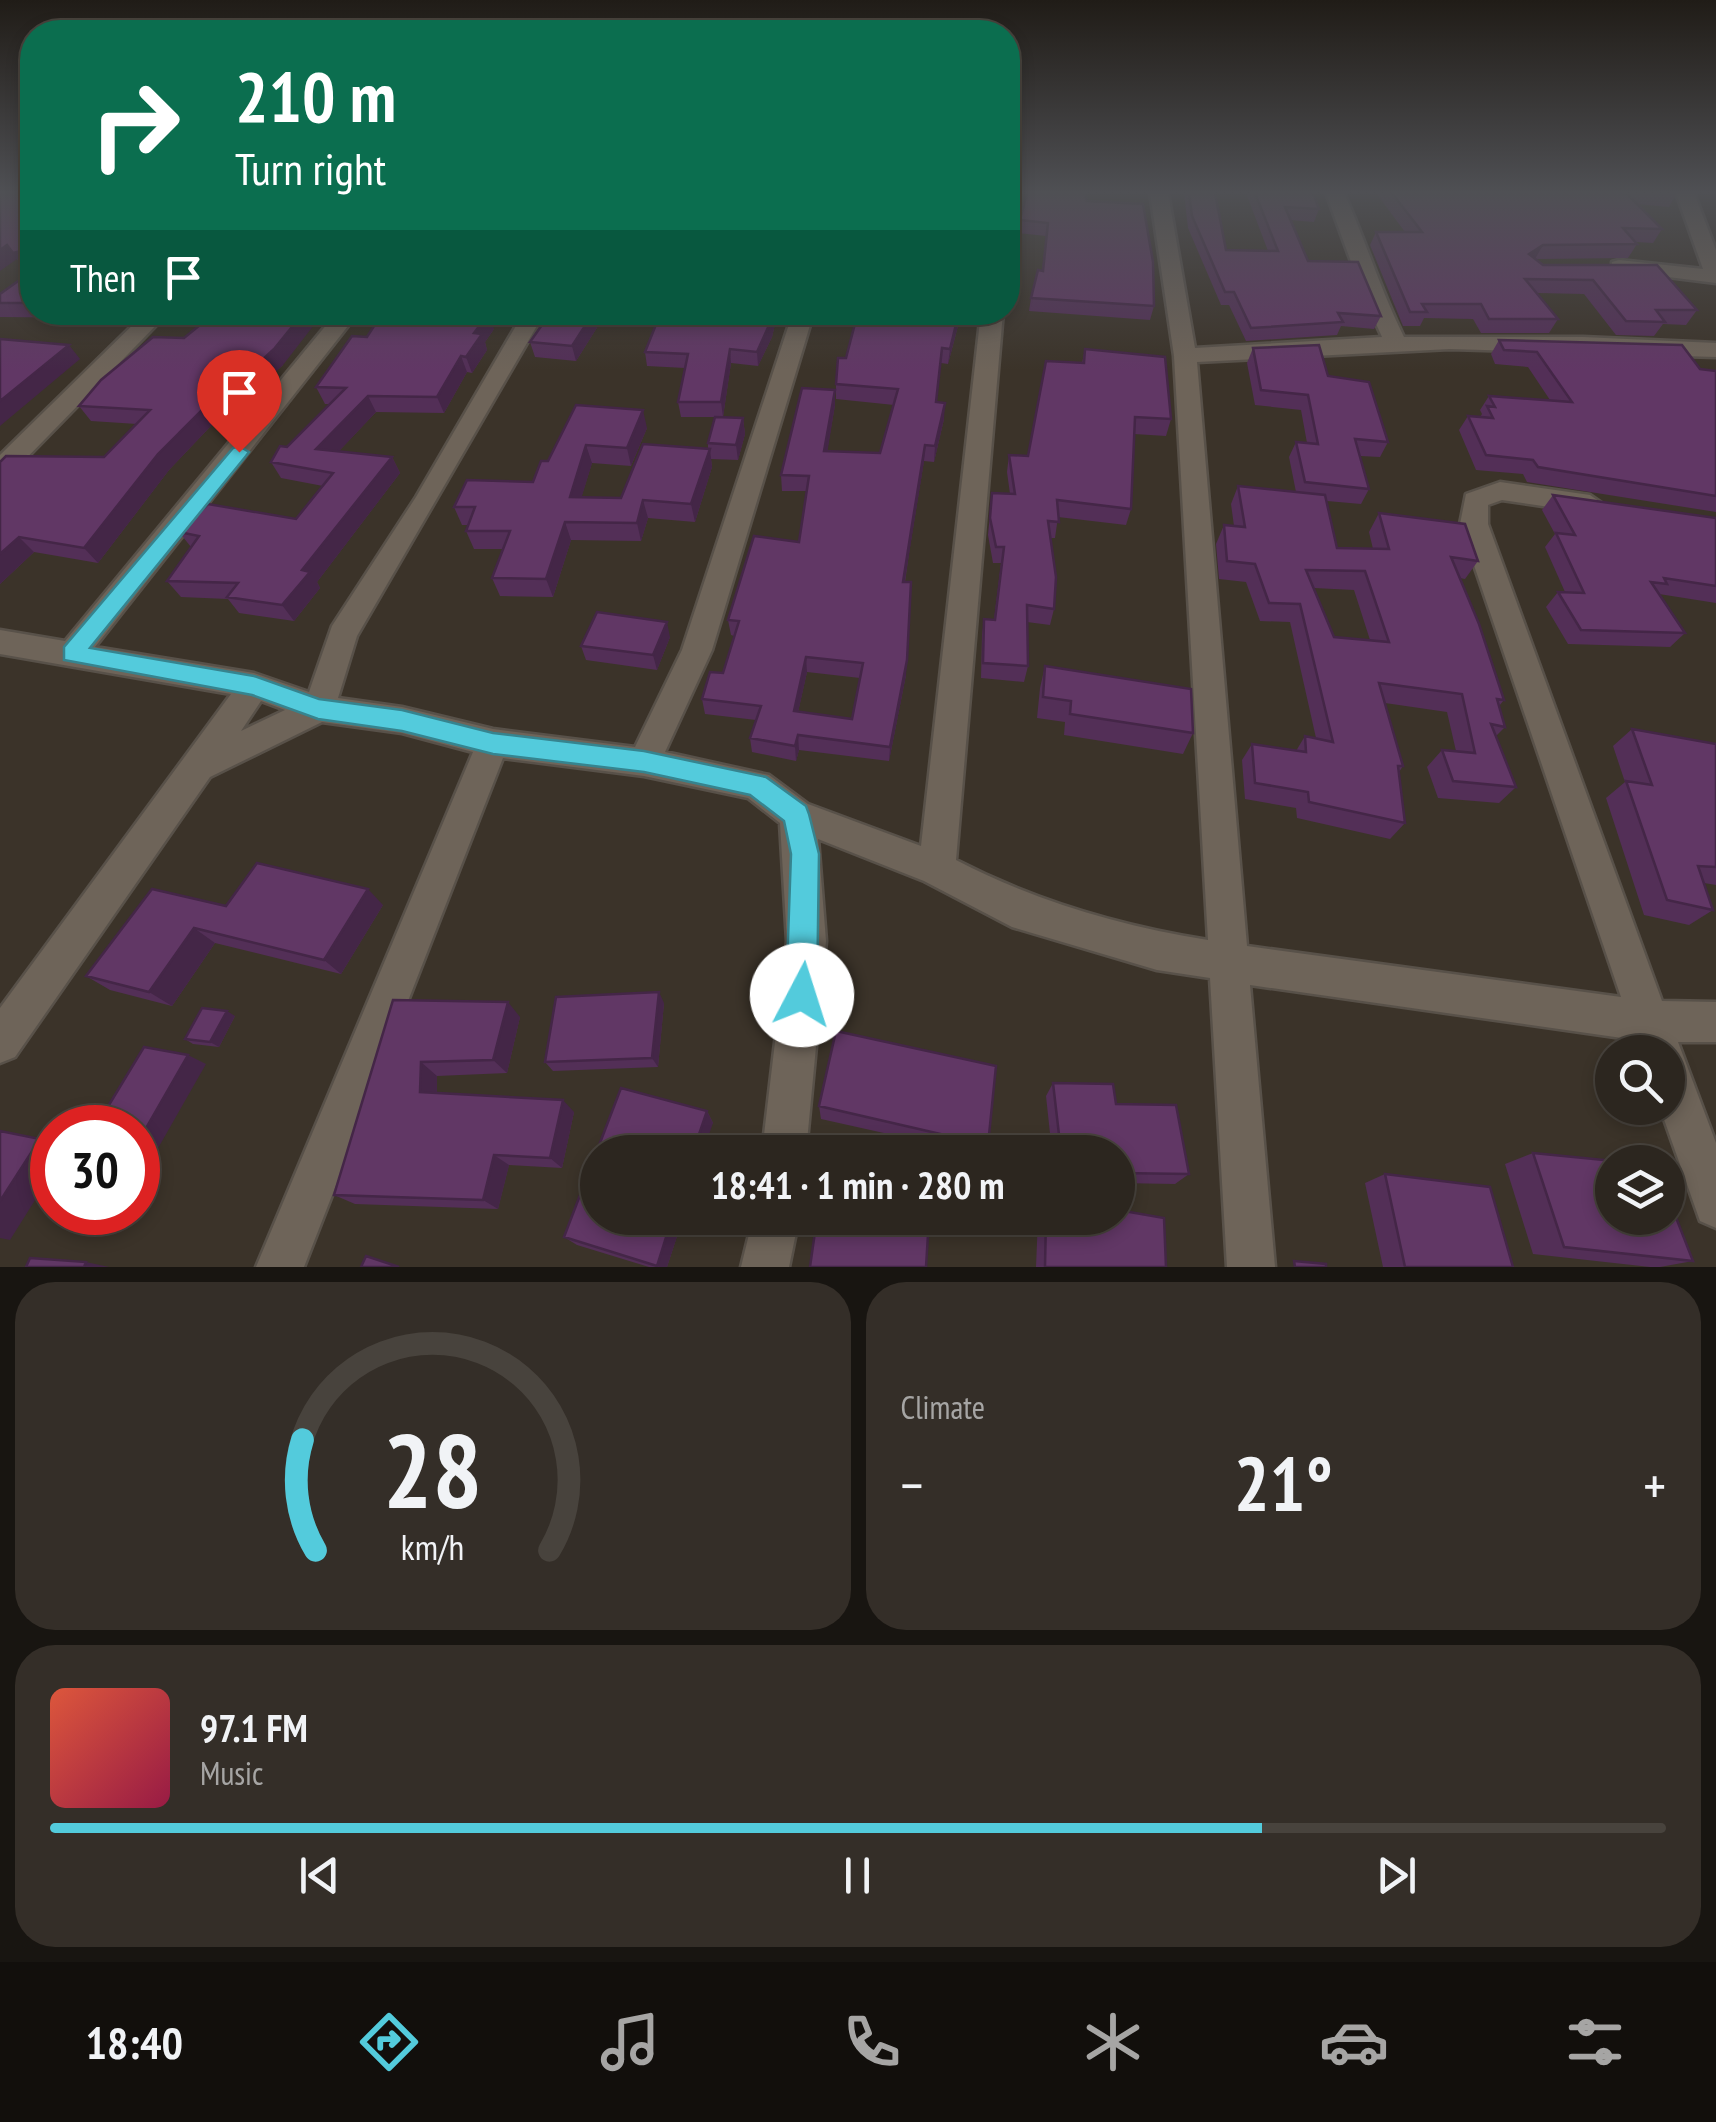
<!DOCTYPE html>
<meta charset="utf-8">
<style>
body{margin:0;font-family:"PT Sans Narrow",sans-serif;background:#342e28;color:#f1f3f6;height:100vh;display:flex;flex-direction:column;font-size:38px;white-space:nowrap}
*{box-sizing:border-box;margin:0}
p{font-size:32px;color:#a6a5a4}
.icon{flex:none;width:55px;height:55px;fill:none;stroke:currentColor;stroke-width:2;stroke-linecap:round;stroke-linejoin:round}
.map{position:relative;height:1267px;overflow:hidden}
.details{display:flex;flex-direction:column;gap:15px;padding:15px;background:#181511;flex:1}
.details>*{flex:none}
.banner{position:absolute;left:20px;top:20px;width:1000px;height:305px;border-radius:40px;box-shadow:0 5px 15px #0003,0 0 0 2px #48433d;background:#0b6e4f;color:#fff;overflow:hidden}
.fabs{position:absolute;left:1595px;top:1035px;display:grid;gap:20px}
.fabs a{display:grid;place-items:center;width:90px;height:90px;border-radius:50%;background:#2c261f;box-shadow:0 5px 15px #0003,0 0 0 2px #48433d;font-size:50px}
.speed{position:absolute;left:30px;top:1105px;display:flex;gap:20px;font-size:50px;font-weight:700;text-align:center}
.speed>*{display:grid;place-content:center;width:130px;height:130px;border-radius:50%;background:#2c261f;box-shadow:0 5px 15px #0003,0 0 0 2px #48433d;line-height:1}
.speed .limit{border:15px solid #d22;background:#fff;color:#111}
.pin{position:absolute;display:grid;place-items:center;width:85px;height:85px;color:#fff;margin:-102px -42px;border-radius:50% 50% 50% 0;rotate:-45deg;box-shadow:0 0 10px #0007}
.pin .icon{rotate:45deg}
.me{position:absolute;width:110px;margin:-55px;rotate:5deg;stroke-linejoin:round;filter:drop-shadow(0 0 8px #0008)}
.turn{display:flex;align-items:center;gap:35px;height:210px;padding:0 50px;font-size:45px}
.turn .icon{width:130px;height:130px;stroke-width:2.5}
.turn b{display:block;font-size:70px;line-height:85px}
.then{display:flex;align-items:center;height:95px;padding:0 50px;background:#0003;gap:20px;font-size:38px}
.big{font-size:75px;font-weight:800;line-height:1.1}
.details .tile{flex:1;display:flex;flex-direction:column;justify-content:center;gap:15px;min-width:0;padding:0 35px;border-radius:40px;background:#342e28}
.details .dial{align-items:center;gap:0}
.dial svg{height:260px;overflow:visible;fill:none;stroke:#48433d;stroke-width:7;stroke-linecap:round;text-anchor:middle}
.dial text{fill:#f1f3f6;stroke:none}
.song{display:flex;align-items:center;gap:30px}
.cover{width:120px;height:120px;border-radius:15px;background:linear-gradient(135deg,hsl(10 70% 55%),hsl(340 70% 35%))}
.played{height:10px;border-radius:5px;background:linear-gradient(90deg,#53cbdc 75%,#48433d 75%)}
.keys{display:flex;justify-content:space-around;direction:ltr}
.heat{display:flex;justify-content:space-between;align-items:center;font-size:55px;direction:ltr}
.details .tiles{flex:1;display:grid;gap:15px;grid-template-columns:1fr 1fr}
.tile:last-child{grid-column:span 2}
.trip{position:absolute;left:580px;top:1135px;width:555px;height:100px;border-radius:50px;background:#2c261f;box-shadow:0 5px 15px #0003,0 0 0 2px #48433d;font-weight:800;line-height:100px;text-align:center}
.dock{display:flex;height:160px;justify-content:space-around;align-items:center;background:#120f0c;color:#a6a5a4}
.dock .icon{width:70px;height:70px}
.dock .on{color:#53cbdc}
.dock b{font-size:45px;color:#f1f3f6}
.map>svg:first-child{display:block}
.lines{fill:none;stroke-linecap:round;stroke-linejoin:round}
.street-casing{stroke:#585149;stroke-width:5}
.street{fill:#6e6459;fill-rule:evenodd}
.wall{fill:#532f57;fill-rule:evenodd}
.shaded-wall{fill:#442647}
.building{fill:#613765;stroke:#442647;stroke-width:2.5;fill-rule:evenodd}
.route{fill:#53cbdc;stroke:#36848f;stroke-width:2.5}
</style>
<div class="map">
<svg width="1716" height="1267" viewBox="0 0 1716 1267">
<rect width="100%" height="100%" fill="#3b3329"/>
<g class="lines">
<g class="street-casing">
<path id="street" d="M1150 193H1168L1195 348 1382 337C1360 290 1344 242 1326 193H1344C1366 241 1380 289 1404 337H1583L1716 343V357L1450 349 1197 362 1247 946 1621 997 1460 524 1466 494 1500 482 1590 495 1603 504 1590 513 1502 500 1488 505V524L1662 1001 1716 1002V1042H1678L1716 1143V1228L1700 1221 1660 1108H1668V1052H1641L1636 1040 1250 985 1275 1267H1227L1210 978 1157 970 1012 927 924 881 818 839 826 941 806 1152H762L787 941 780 823 748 798 644 776 503 758 304 1267H256L473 752 402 733 322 722 210 777 15 1057 0 1063V1008L231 694 0 654V630L65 641 337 312H359L95 647 254 673 309 692 332 626 416 497 524 312H545L357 636 338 698 402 707 493 729 635 747 682 650 793 312H814L712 650 665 752 769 775 808 804 921 846 981 312H1003L956 860C1035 901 1120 926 1208 940L1174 356ZM261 701 285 710 241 731Z
M1676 193H1694L1716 250V283L1612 270V262L1619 260 1703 269Z
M146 312H169L9 476 0 478V455Z
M753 1218H799L789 1267H741Z"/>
</g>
<use href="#street" class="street"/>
</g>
<path class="wall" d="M32 193V312H111L105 318 0 317V294L28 274 27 266 23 267 17 259Z
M1184 193H1215L1226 250 1268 251 1246 193H1313L1319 209 1314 222 1290 220 1308 261 1381 316 1374 329 1341 326 1337 335 1246 341 1229 305H1221L1188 228Z
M1376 193H1677L1669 207 1637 204 1662 229 1653 243 1636 242 1637 244 1628 258 1536 259 1543 265 1697 310 1686 325 1663 324 1654 336 1616 335 1584 294 1537 293 1558 319 1549 333H1481L1473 319 1424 318 1420 326H1403L1370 245 1376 232H1405Z
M1087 201 1154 306 1150 320 1029 311 1031 298 1042 271 1046 236 1018 233 1020 220Z
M551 312H595L598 326 576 361 535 357 530 342Z
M661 312H778L772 337 758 366 731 363 723 417H681L678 402 685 368 647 366 645 352Z
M858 312H972L971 327 958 326 948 364 941 363 936 402 944 419 934 462 924 461 910 547 905 582 906 675 889 761 799 750 796 761 752 752 750 738 756 720 705 714 702 699 723 673 734 636 731 635 728 620 799 542 807 491H782L781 475 835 405 827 451 880 453 894 405 836 399V384L846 358ZM807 672 860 678 852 719 798 712Z
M494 329 485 342 487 350 472 373 467 372 444 413 376 412 338 452 392 457 400 473 317 582 320 588 294 621 239 613 228 599 181 597 167 581 191 547 179 532 296 519 323 486 281 478 271 462 330 404H325L316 387 367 337Z
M1499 340 1716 371V512L1527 482 1523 474 1476 470 1459 430 1468 416 1480 417 1482 414 1480 410 1489 396 1550 400 1528 367 1495 364 1491 354Z
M1253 348 1328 376 1388 442 1380 457 1360 456 1369 489 1361 504 1327 501 1337 548 1373 549 1369 532 1379 513 1478 561 1465 579 1460 578 1504 700 1499 706 1505 727 1496 736 1516 787 1499 803 1438 798 1427 767 1442 750 1456 751 1447 712 1385 703 1403 766 1399 772 1405 823 1390 839 1297 818 1296 808 1245 799 1242 760 1252 744 1296 751 1305 736 1316 738 1290 622 1260 621 1246 582 1219 579 1216 544 1224 525 1234 526 1231 504 1238 486 1296 492 1289 457 1296 442 1307 443 1301 410 1255 405 1247 363ZM1314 588 1354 590 1370 640 1334 637Z
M1085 349 1171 419 1166 436 1134 434 1131 509 1126 525 1058 517 1055 538H1050L1054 609 1050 625 1027 622 1028 666 1024 682 981 678 982 635 984 619 994 620 1001 563H993L988 535 992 493 1010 494 1007 472 1009 455 1028 456 1082 363Z
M283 365 233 411 226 410 169 470 98 563 34 552 0 584V462L104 457 137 424 91 421 79 406Z
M576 405 647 428 631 466 592 463 581 498H621L708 448V443L743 418 745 434 738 460 711 459 712 467 695 522 648 518 641 541 571 540 553 597 500 596 492 578 503 549H474L466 531 468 525H462L454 507 533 482 548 461Z
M1553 495 1716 518V603L1659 594 1685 633 1670 647 1568 644 1546 607 1558 592H1565L1545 547 1555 534 1542 510Z
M670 637 657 670 586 660 581 646Z
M1045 666 1193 733 1183 754 1064 735 1065 722 1037 718 1040 688Z
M1632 729 1716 744V885L1704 883 1713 910 1689 925 1644 915 1606 798 1625 782 1613 746Z
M383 905 341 974 215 943 172 1006 110 990 86 976 226 906Z
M393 1000 520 1017 507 1073 437 1076V1093L574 1112 562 1168 509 1165 498 1209 355 1204 334 1195Z
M664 1003 658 1067 553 1071 545 1062Z
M235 1016 219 1047 193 1044 185 1039Z
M1053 1083 1116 1104 1189 1174 1175 1184 1118 1183V1152H1052L1046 1096Z
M819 1106 988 1145 985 1152H969L821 1119Z
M707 1111 713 1123 598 1218H683L667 1267H649L577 1245 564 1237Z
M1533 1153 1693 1261 1660 1267H1650L1533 1254 1505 1164Z
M1385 1174 1513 1267H1383L1365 1183Z
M1038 1218H1118L1166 1267H1036Z"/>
<path class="shaded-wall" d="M7 245 25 250 32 264 23 267 17 259 0 271V250Z
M1543 245 1535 259 1529 254Z
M304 312H324L283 365 233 411 224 395Z
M594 312H595L598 326 576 361 572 346Z
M773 312H778L772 337 758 366 757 352Z
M960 312 958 326 948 364 950 349Z
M489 313 494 329 485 342 487 350 472 373 466 357 474 333Z
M69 345 80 359 0 426V401Z
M730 349 731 363 723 417 721 402Z
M461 356 467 372 444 413 437 397Z
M835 390V405L825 467 824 451Z
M217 395 226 410 169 470 98 563 84 548 158 454Z
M368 396 376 412 325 466 316 449Z
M945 403 944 419 934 462 935 446Z
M643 410 647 428 631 466 627 448Z
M743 418 745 434 738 460 736 445Z
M586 445 592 463 576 516 570 497Z
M925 445 924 461 902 598 903 582Z
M710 449 712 467 695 522 691 504Z
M392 457 400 473 317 582 320 588 294 621 282 605 302 570Z
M643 500 648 518 641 541 637 523Z
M565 522 571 540 553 597 546 579Z
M19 537 34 552 0 584V554Z
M667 622 670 637 657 670 653 655Z
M806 657 807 672 795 726 794 711Z
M907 660 906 675 889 761 890 747Z
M798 735 799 750 796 761 795 746Z
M368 889 383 905 341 974 324 960Z
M194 928 215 943 172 1006 149 992Z
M659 992 664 1003 658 1067 652 1058Z
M508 1002 520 1017 507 1073 493 1060Z
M227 1011 235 1016 219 1047 210 1042Z
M188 1055 206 1064 153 1157 138 1151V1142Z
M421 1062 437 1076V1105L420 1092Z
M563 1100 574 1112 562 1168 550 1158Z
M707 1111 713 1123 703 1152H693Z
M40 1139 52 1143V1173L10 1240 0 1238V1201Z
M494 1155 509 1165 498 1209 483 1200Z
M672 1218H683L667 1267H659L657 1266Z
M86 1262 109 1267H84Z"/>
<path class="building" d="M0 193H32V303H0V294L28 274 25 250 13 253 7 245 0 250Z
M1027 193H1085L1087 201 1143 204 1153 262 1154 306 1031 298 1038 270 1043 271 1048 223 1020 220Z
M1189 193H1215L1226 250 1278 251 1255 193H1313L1319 209 1285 207 1308 261 1358 262 1381 316 1338 313 1343 322 1251 328 1234 292H1225L1192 216Z
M1392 193H1626L1662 229 1623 228 1637 244 1543 245 1529 254 1543 265H1657L1697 310H1656L1665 322 1626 321 1593 280 1525 279 1558 319H1489L1481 304H1422L1427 312H1410L1376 232H1422Z
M216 312H243L262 315 265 312H304L274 349 224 395H217L158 454 84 548 19 537 0 554V462L6 456 104 457 150 410 79 406 101 380 153 337 184 338Z
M383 312 489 313 474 333 482 334 466 357 461 356 437 397 368 396 316 449 392 457 302 570 310 572 282 605 227 597 238 583 167 581 199 536 179 532 208 504 296 519 333 473 271 462 280 446 287 447 346 388 316 387 352 336 367 337Z
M551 312H594L572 346 530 342Z
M661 312H773L770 323 757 352 730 349 721 402H678L688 354 645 352Z
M858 312H959L950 349 942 348 936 402 945 403 935 446 925 445 911 531 903 582H911L907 660 890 747 798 735 795 746 750 738 761 706 702 699 710 672 723 673 739 621 728 620 754 536 799 542 809 476 781 475 802 388 835 390 824 451 880 453 898 389 836 384 838 358H846ZM806 657 863 663 852 719 794 711Z
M0 339 69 345 0 401Z
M1499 340 1682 345 1700 369 1716 371V496L1538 467 1533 460 1486 455 1468 416 1493 418 1487 406 1495 407 1489 396 1572 402 1537 352 1504 350Z
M1319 345 1328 376 1369 382 1388 442 1355 439 1369 489 1305 482 1296 442 1318 444 1308 395 1261 390 1253 348Z
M1085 349 1165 357 1171 419 1135 417 1131 509 1057 500 1059 522 1048 521 1056 577 1054 609 1027 605 1028 666 983 663 984 619 995 620 1004 547H996L990 518 992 493 1015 494 1009 455 1028 456 1046 361 1084 363Z
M576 405 643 410 627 448 586 445 570 497 621 498 643 444 710 449 691 504 643 500 637 523 565 522 546 579 492 578 510 531H466L475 507H454L467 480 533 482 541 461H548Z
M715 417 743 418 736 445 708 443Z
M1238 486 1325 495 1337 548 1389 549 1379 513 1465 524 1478 561 1451 557 1479 624 1504 700 1497 699 1505 727 1491 724 1516 787 1453 781 1442 750 1475 753 1462 694 1379 683 1403 766H1398L1405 823 1309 802 1308 792 1255 783 1252 744 1306 752 1305 736 1333 742 1300 604 1269 603 1255 564 1227 561 1224 525 1245 527ZM1306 570 1365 571 1389 642 1334 637Z
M1553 495 1716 518V586L1664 578 1667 584 1651 582 1685 633 1581 630 1558 592 1584 593 1556 533 1575 535Z
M597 612 667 622 653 655 581 646Z
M1045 666 1191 689 1193 733 1070 714 1071 701 1043 697Z
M1632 729 1716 744V867L1698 866 1713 910 1667 900 1626 781 1652 785Z
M257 863 368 889 324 960 194 928 149 992 86 976 152 889 226 906Z
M659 992 652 1058 545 1062 556 997Z
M393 1000 508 1002 493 1060 421 1062 420 1092 563 1100 550 1158 494 1155 483 1200 334 1195Z
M202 1008 227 1011 210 1042 185 1039Z
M836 1031 996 1066 988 1145 819 1106Z
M144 1047 188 1055 138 1142V1128H95Z
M1053 1083 1113 1084 1116 1104 1176 1105 1189 1174 1118 1173V1152H1061Z
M621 1088 707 1111 693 1152H598V1218H672L657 1266 564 1237Z
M0 1131 40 1139 0 1201Z
M1533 1153 1624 1162H1612V1218H1668V1197L1693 1261 1564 1247Z
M1385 1174 1490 1187 1513 1267H1405Z
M1118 1210 1164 1218 1166 1267H1045L1046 1218H1118Z
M817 1218H929L926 1267H810Z
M366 1256 399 1267H361Z
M30 1258 86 1262 84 1267H26Z
M1294 1261 1326 1264V1267H1295Z"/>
<linearGradient id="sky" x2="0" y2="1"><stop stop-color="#201c17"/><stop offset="0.52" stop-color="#4f5054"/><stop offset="1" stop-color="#4f5054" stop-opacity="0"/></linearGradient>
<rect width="1716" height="370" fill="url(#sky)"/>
<path class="route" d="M239 446 249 452 246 456 90 648 254 676 319 699 402 710 493 733 644 751 766 777 806 806 809 814 819 854 817 995 812 1006 802 1010 791 1006 786 995 791 854 784 821 750 795 644 772 493 754 402 731 318 719 252 695 64 660V647L233 448Z"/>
</svg>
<div class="fabs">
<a><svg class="icon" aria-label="search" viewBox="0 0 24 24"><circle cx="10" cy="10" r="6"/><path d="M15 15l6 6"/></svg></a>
<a><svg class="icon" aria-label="layers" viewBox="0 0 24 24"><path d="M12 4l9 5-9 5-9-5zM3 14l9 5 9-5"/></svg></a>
</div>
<div class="speed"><div class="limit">30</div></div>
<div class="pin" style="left:239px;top:452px;background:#d93025"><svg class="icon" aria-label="arrive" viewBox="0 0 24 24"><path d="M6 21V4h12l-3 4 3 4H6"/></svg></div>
<svg class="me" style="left:802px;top:995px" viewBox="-20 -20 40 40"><circle r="19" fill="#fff"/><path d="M0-13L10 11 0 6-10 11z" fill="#53cbdc"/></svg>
<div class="trip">18:41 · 1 min · 280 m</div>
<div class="banner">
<div class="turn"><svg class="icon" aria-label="right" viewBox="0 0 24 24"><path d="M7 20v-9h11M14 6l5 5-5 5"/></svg><div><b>210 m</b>Turn right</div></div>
<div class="then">Then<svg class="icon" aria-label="arrive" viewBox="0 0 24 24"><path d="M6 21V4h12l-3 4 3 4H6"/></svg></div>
</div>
</div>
<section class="details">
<div class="tiles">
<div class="tile dial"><svg viewBox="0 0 100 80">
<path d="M14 69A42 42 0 1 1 86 69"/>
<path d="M14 69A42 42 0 0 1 10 35" stroke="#53cbdc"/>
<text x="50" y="56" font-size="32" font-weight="700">28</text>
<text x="50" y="72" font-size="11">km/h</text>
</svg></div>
<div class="tile"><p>Climate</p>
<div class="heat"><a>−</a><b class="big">21°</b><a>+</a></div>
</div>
<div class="tile">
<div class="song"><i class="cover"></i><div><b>97.1 FM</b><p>Music</p></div></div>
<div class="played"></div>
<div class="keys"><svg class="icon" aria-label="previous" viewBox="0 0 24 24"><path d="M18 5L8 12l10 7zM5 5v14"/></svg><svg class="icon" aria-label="pause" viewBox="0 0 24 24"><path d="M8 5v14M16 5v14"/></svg><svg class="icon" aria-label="next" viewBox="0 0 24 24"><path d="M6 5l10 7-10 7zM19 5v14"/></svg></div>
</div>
</div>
</section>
<nav class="dock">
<b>18:40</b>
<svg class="icon on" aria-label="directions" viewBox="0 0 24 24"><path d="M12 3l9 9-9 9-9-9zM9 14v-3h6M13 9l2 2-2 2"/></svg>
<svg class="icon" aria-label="music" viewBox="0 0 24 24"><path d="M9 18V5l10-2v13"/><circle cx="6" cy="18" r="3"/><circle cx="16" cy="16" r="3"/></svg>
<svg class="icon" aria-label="phone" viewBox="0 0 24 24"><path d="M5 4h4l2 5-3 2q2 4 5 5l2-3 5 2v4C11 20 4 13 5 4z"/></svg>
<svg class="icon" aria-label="climate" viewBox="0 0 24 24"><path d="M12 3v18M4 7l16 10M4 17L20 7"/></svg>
<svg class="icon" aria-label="car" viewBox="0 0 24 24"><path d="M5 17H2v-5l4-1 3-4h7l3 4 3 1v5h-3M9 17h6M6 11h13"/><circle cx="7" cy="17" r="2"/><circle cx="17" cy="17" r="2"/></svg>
<svg class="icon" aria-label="filters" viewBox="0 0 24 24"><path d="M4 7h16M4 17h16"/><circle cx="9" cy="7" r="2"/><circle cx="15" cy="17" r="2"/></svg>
</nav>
